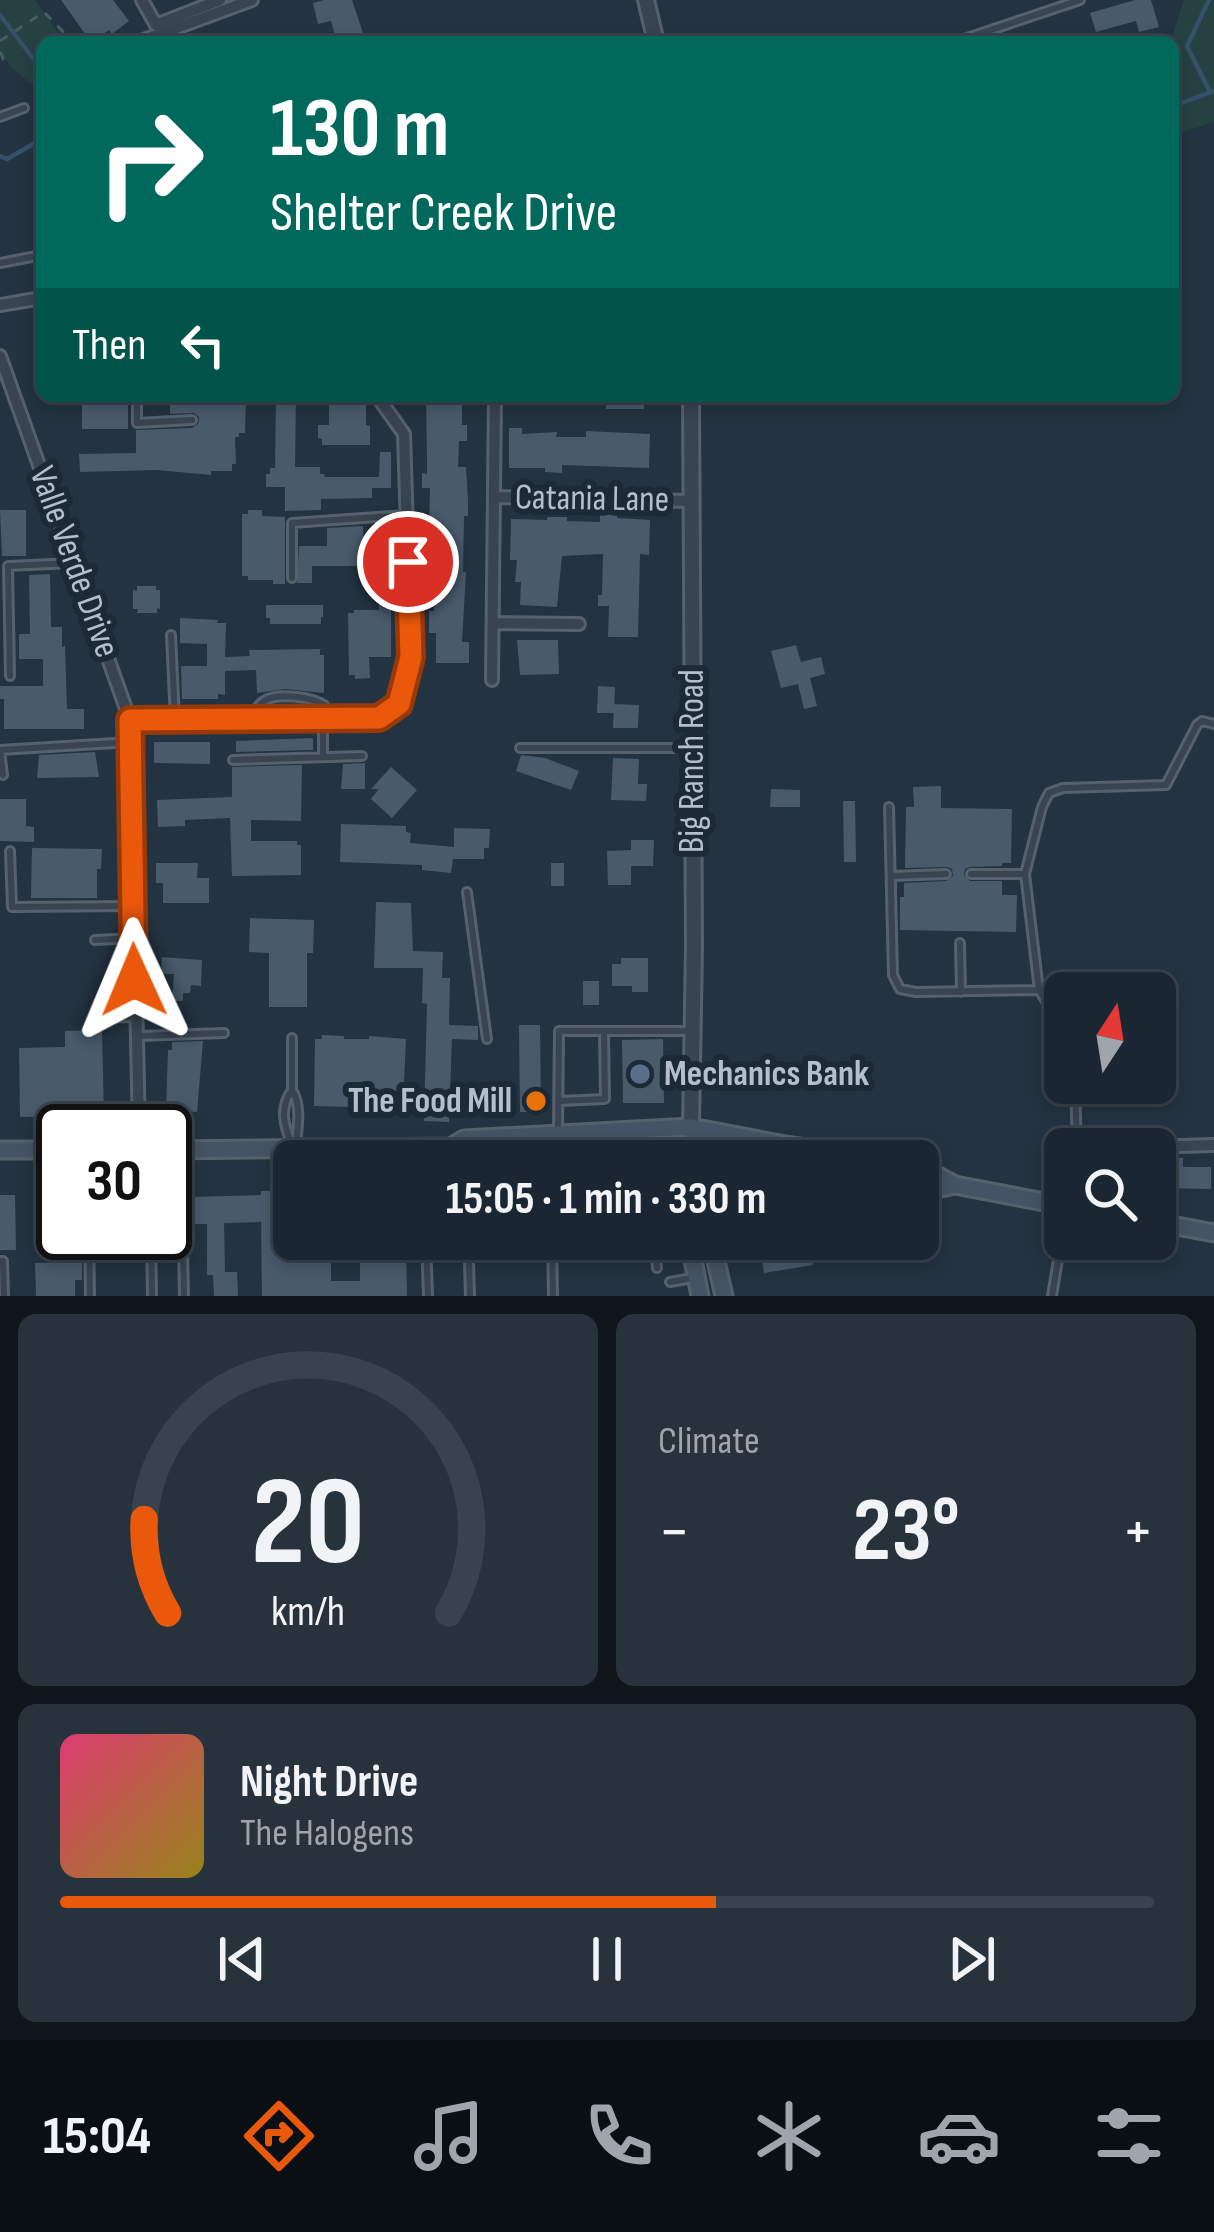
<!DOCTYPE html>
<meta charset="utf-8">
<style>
body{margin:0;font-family:"Sofia Sans Condensed",sans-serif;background:#27323d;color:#f1f3f6;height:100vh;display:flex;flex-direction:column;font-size:45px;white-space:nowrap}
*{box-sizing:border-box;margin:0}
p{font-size:39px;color:#9fa5ab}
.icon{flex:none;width:66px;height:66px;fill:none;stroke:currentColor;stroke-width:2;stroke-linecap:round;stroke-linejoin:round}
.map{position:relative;height:1296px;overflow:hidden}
.panel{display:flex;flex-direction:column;gap:18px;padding:18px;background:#0e151b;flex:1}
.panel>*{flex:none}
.hud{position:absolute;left:36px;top:36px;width:1143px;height:366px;border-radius:18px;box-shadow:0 6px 18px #0003,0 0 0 3px #38434d;background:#00695c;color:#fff;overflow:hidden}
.needle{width:78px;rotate:12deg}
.buttons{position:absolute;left:1044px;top:972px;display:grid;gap:24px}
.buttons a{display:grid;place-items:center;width:132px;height:132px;border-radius:18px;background:#1a2631;box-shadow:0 6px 18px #0003,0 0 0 3px #38434d;font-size:60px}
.speed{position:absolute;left:36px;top:1104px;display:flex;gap:24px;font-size:60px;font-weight:700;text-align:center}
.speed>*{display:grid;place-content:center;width:156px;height:156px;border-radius:50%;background:#1a2631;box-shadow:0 6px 18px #0003,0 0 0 3px #38434d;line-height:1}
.speed .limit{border:6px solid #111;border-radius:18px;background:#fff;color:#111}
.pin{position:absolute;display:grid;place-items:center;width:102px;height:102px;color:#fff;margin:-51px;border:6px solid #fff;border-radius:50%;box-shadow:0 3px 12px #0007}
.me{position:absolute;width:132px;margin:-66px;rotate:359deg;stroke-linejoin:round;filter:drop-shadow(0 0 9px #0008)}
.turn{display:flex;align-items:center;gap:42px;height:252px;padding:0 36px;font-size:54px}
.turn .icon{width:156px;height:156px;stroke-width:2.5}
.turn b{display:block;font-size:84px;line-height:102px}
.then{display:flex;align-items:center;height:114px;padding:0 36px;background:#0003;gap:24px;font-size:45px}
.big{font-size:90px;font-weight:700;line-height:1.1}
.panel .card{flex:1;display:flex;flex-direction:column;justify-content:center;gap:18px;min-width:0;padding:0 42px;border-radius:18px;background:#27323d}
.panel .dial{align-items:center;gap:0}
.dial svg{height:312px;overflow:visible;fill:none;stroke:#38434d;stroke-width:7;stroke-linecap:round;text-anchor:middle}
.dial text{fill:#f1f3f6;stroke:none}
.song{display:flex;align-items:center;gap:36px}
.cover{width:144px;height:144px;border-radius:18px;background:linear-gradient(135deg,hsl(340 70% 55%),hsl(50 70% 35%))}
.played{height:12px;border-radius:6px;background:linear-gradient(90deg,#ea580c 60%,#38434d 60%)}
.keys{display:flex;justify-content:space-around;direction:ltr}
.heat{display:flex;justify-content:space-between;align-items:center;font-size:66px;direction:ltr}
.panel .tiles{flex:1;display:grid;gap:18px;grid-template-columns:1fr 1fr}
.card:last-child{grid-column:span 2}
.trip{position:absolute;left:273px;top:1140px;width:666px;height:120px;border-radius:18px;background:#1a2631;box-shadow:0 6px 18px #0003,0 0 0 3px #38434d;font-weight:700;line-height:120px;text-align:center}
.menu{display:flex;height:192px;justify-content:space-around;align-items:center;background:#0a0f14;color:#9fa5ab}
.menu .icon{width:84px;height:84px}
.menu .selected{color:#ea580c}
.menu b{font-size:54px;color:#f1f3f6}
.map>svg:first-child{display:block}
.green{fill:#254142}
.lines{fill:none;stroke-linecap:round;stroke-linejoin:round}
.stream{stroke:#365069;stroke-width:4.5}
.building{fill:#495a6b}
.service-casing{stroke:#55626e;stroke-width:12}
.minor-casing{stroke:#55626e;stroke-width:16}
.tertiary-casing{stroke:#55626e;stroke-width:20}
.secondary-casing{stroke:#55626e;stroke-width:21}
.path{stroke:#435e5f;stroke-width:3;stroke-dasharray:9 9;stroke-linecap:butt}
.service{stroke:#384451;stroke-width:6}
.minor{stroke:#384451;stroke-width:10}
.tertiary{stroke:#384451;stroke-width:14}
.secondary{stroke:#455464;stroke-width:15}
.route-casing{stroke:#983908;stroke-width:30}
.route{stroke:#ea580c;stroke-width:21}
.service-dot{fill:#5c6f8a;stroke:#1c2936;stroke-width:4.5}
.food-dot{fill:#e8710a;stroke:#1c2936;stroke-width:4.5}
.labels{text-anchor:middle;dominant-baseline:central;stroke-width:12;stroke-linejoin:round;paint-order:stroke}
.street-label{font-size:36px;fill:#b4bfcb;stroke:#1c2936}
.poi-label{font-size:36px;font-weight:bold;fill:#b4bfcb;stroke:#1c2936;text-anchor:start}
</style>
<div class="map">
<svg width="1214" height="1296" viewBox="0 0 1214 1296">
<rect width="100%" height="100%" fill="#233341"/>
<path class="green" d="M0 0H35L65 42H42V93L11 67 0 53Z
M1184 0H1214V122L1173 135V42H1170Z"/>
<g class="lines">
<path class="stream" d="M1209 0 1187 46 1210 92
M0 15 42 70
M1173 106 1214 91
M0 156 7 159 42 139"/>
</g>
<path class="building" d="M61 0H113L129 21 112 34 109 30 91 42Z
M324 0H352L366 42H337L331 21 318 24 313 3Z
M1135 0H1151L1159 27 1139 32 1136 21 1096 32 1090 13Z
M82 396H128V429H82Z
M226 396H246L245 433H239V437H235L236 464H232V471H211V475L157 470 80 472 79 454 136 453V430L192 428 198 424 199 417 194 413 170 414V401H226Z
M276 396H296L295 467H320V474H324L325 477H379L380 452H391V488H372V498L321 499V510L285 511V487H266V474H270V468H275Z
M426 396H462V425H467V441H459L458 467H466L468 500V516H464L463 572H466L462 642H469V663H436V633H429V611H434L436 562H428L430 488H422V473L427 474V459Z
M606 396H644V409H606Z
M329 402H366V425L370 426V445H322V439L318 438V425H329Z
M509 428H522V434L557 432 556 437H586V431L650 434 649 468 562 465V473L545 472V468H509Z
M0 510H26V556H2Z
M248 510H262V516L285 517V584H273V580H248V576H242V514H248Z
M600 515H617V518L650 520 649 555 640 554 638 637H608L609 606H598V595H602L603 554 562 556 557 607 520 605 521 582H515L517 560H510L511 519 547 520V517H567V521L600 522Z
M363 526 364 546H372V558H367V566H312V583H297L299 546H327V528Z
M50 574 51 627H62V647L65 646 67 709H84V729H4V699H0V686H43V659H19V634H30L29 575Z
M137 586H156V590H160V609L157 608V613H137L138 609H133V590L137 591Z
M391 601V657H369L370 678 355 679V675H349L348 613H354V610H379V602Z
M266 605H323V617H321V624H270V618H266Z
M180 618 218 620 217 623H226L225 657 250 656 249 650 320 649V655H324V693L285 689 257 693 256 670 225 671V695L218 694V699H182L181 666H207V644L180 643Z
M517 640H558L559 674 520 675Z
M796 645 801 662 821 657 825 674 810 678 817 706 804 709 798 684 781 688 771 651Z
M598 686 615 687 614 713H597Z
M614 704 639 705 638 728H613Z
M313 738V750L236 752V741Z
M154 742H210V764L154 763Z
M95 752 99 777 37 778 39 755Z
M521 755 545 758 579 771 571 790 516 771Z
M613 758 639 759 638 784H647L646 801 611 800Z
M365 763V789H341L343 764Z
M302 765 301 821 251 820V841H297V845H301V875L232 876 230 818 185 820V826L158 827 157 800 232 797V767Z
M391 767 417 790 392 818 371 799 379 789H371Z
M941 786V808L1012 809 1011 863H1002V866L970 867 965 869 964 875 970 881H1002V895H1017L1016 932 900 930V897H904V883L946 881 953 876 952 869 947 867 905 868 906 807H914L913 787Z
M771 789 800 790V807H770Z
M0 799H26V826L34 827V842L0 841Z
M843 801H855L856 862H844Z
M341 824 406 826V832L411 833 410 843 454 847V828L490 829 489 848H484V859H453L451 873 422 870V865L340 862Z
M631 840H654L653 866H631V885H608L607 851 631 850Z
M32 848 102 849 101 869H97V898H31Z
M156 863H198L197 878H209V903H163V883H156Z
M551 863H564V886H551Z
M376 902 411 903 413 951 443 952 442 978H450L449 1025 478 1026V1040L452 1039 449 1122 424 1121 427 1004 422 1003 423 968H374Z
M250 918 314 920 313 953H307V1007H269V953L249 952Z
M162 957 202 960 201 986 191 985 190 993H183V1001H172L174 974H161Z
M621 958H648V992H632V986H612V964H621Z
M583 981H599V1005H583Z
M519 1025H540L541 1112H520Z
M102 1030 104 1116 20 1117 19 1048 65 1047V1031Z
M322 1035 344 1036V1039H369V1036L406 1039 403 1106 350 1104V1107L314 1106 315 1039H322Z
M663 1039 664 1103H623L622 1040Z
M203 1041 197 1112 166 1110 168 1050H172V1042Z
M1159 1158H1183V1167H1211V1189L1160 1188Z
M261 1191H286L287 1257 331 1256V1281H360V1239H406L407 1296H262L261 1222 224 1223 225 1272H237L238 1296H214L213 1275H207V1224H191L190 1197 261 1195Z
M0 1195H15L16 1250H0Z
M453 1239H533L534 1262H499V1251H453Z
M575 1239H632L633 1250H575Z
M758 1239H809L813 1265 764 1273Z
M82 1262V1280H75V1296H36L35 1263Z"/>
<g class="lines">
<g class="service-casing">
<path id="service" d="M955 42 1080 0
M0 117 24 108
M0 263 42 255
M137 396V423L192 420
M292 578V523L406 515
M171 635 175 720
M10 676 8 566 74 563
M253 718C256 711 257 705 264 701 277 692 312 697 324 705L330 718
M323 719V757
M520 748H692
M233 760 362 756
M3 775 0 750 131 742
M889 807 893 975 900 989 916 992 1039 990 1054 1014 1065 1043
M10 851 12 907 133 906
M971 874H1025L1039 990
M1025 874 1042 807 1049 793 1063 788 1166 785 1197 725 1202 721 1214 724
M891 876 946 874
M467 892 487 1039
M95 940 134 938
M960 943 961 992
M98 1018 135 1017
M604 1031H691
M139 1036 224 1033
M1075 1083 1077 1149
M292 1090V1038
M558 1132 559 1031H604L605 1099 559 1101
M292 1145C284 1126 279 1108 292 1090 306 1111 292 1150 294 1177
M181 1153 184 1296
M89 1233 90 1296
M151 1233 152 1296
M426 1239 428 1296
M552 1239 553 1296
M654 1239 657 1268
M0 1261H3L4 1296
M469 1263 470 1296
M670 1282 692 1278
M1052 1296 1065 1218"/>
</g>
<g class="minor-casing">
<path id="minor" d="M142 0 156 25 220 0
M138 42 252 0
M0 305 42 298
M0 356 130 720 139 1131
M494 497 690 501
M493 623 579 624
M492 680 495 396
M130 720 379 718 399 704 411 657 404 434 377 396
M1080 1149 1214 1145"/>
</g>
<g class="tertiary-casing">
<path id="tertiary" d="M646 0 656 42
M691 396 694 946 691 1127"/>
</g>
<g class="secondary-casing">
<path id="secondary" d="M691 1127 702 1161
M451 1147 466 1157H552L682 1161
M0 1150H63
M165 1150 451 1147 464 1139 691 1127 785 1145 895 1161
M918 1165 955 1185 1065 1206
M918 1188 932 1190 955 1185
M1155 1222 1214 1233
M689 1239 700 1296
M711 1239 724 1296"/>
</g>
<path class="path" d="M0 41 44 12 73 42
M108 42 126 36
M0 52 3 58 0 68"/>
<use href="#service" class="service"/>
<use href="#minor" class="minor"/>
<use href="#tertiary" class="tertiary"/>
<use href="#secondary" class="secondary"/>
</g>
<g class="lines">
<g class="route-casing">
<path id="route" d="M134 980 130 720 379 718 399 704 411 657 408 562"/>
</g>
<use href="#route" class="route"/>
</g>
<circle class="service-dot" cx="640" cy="1074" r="12"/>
<circle class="food-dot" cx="536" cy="1101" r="12"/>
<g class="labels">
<g class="street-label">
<text transform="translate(592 499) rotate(1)">Catania Lane</text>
<text transform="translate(74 562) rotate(70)">Valle Verde Drive</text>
<text transform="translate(692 761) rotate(-90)">Big Ranch Road</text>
</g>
<g class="poi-label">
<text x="664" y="1074">Mechanics Bank</text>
<text x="512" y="1101" text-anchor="end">The Food Mill</text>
</g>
</g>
</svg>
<div class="buttons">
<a><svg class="needle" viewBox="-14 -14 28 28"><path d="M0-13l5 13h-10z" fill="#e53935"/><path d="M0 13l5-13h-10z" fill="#9fa5ab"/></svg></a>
<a><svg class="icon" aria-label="search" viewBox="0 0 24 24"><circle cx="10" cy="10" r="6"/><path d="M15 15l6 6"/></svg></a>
</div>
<div class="speed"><div class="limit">30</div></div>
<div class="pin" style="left:408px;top:562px;background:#d93025"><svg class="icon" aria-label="arrive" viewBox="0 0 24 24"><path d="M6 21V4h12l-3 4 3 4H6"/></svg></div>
<svg class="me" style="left:134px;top:980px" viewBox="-20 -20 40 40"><path d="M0-17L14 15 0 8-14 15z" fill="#ea580c" stroke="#fff" stroke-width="4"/></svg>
<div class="trip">15:05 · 1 min · 330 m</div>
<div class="hud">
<div class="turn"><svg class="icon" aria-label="right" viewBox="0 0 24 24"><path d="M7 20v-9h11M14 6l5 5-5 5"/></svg><div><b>130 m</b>Shelter Creek Drive</div></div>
<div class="then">Then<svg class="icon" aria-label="left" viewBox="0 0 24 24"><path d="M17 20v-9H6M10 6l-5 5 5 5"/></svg></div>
</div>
</div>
<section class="panel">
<div class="tiles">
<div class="card dial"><svg viewBox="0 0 100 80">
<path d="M14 69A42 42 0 1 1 86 69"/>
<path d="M14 69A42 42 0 0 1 8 45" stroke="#ea580c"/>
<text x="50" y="56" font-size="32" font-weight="700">20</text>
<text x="50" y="72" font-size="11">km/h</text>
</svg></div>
<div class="card"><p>Climate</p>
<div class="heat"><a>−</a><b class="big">23°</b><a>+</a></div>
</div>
<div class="card">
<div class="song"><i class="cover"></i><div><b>Night Drive</b><p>The Halogens</p></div></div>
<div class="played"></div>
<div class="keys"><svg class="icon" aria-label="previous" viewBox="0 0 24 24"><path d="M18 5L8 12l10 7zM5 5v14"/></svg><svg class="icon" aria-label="pause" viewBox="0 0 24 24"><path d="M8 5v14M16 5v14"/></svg><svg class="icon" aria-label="next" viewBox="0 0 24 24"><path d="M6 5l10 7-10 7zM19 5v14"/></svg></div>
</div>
</div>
</section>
<nav class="menu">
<b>15:04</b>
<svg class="icon selected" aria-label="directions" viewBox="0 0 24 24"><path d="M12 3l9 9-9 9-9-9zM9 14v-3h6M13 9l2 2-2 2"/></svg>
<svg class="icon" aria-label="music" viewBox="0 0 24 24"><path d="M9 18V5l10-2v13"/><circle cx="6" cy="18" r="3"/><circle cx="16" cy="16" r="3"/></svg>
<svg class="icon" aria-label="phone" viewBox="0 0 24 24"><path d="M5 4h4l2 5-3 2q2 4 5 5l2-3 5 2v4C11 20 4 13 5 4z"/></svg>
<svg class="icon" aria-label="climate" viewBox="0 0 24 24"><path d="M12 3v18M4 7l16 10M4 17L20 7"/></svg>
<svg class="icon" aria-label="car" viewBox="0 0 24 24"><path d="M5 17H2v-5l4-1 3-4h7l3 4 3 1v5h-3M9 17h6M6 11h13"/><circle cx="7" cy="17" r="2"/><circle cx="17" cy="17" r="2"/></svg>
<svg class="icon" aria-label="filters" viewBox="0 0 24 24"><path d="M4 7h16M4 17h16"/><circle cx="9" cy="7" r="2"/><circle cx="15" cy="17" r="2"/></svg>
</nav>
